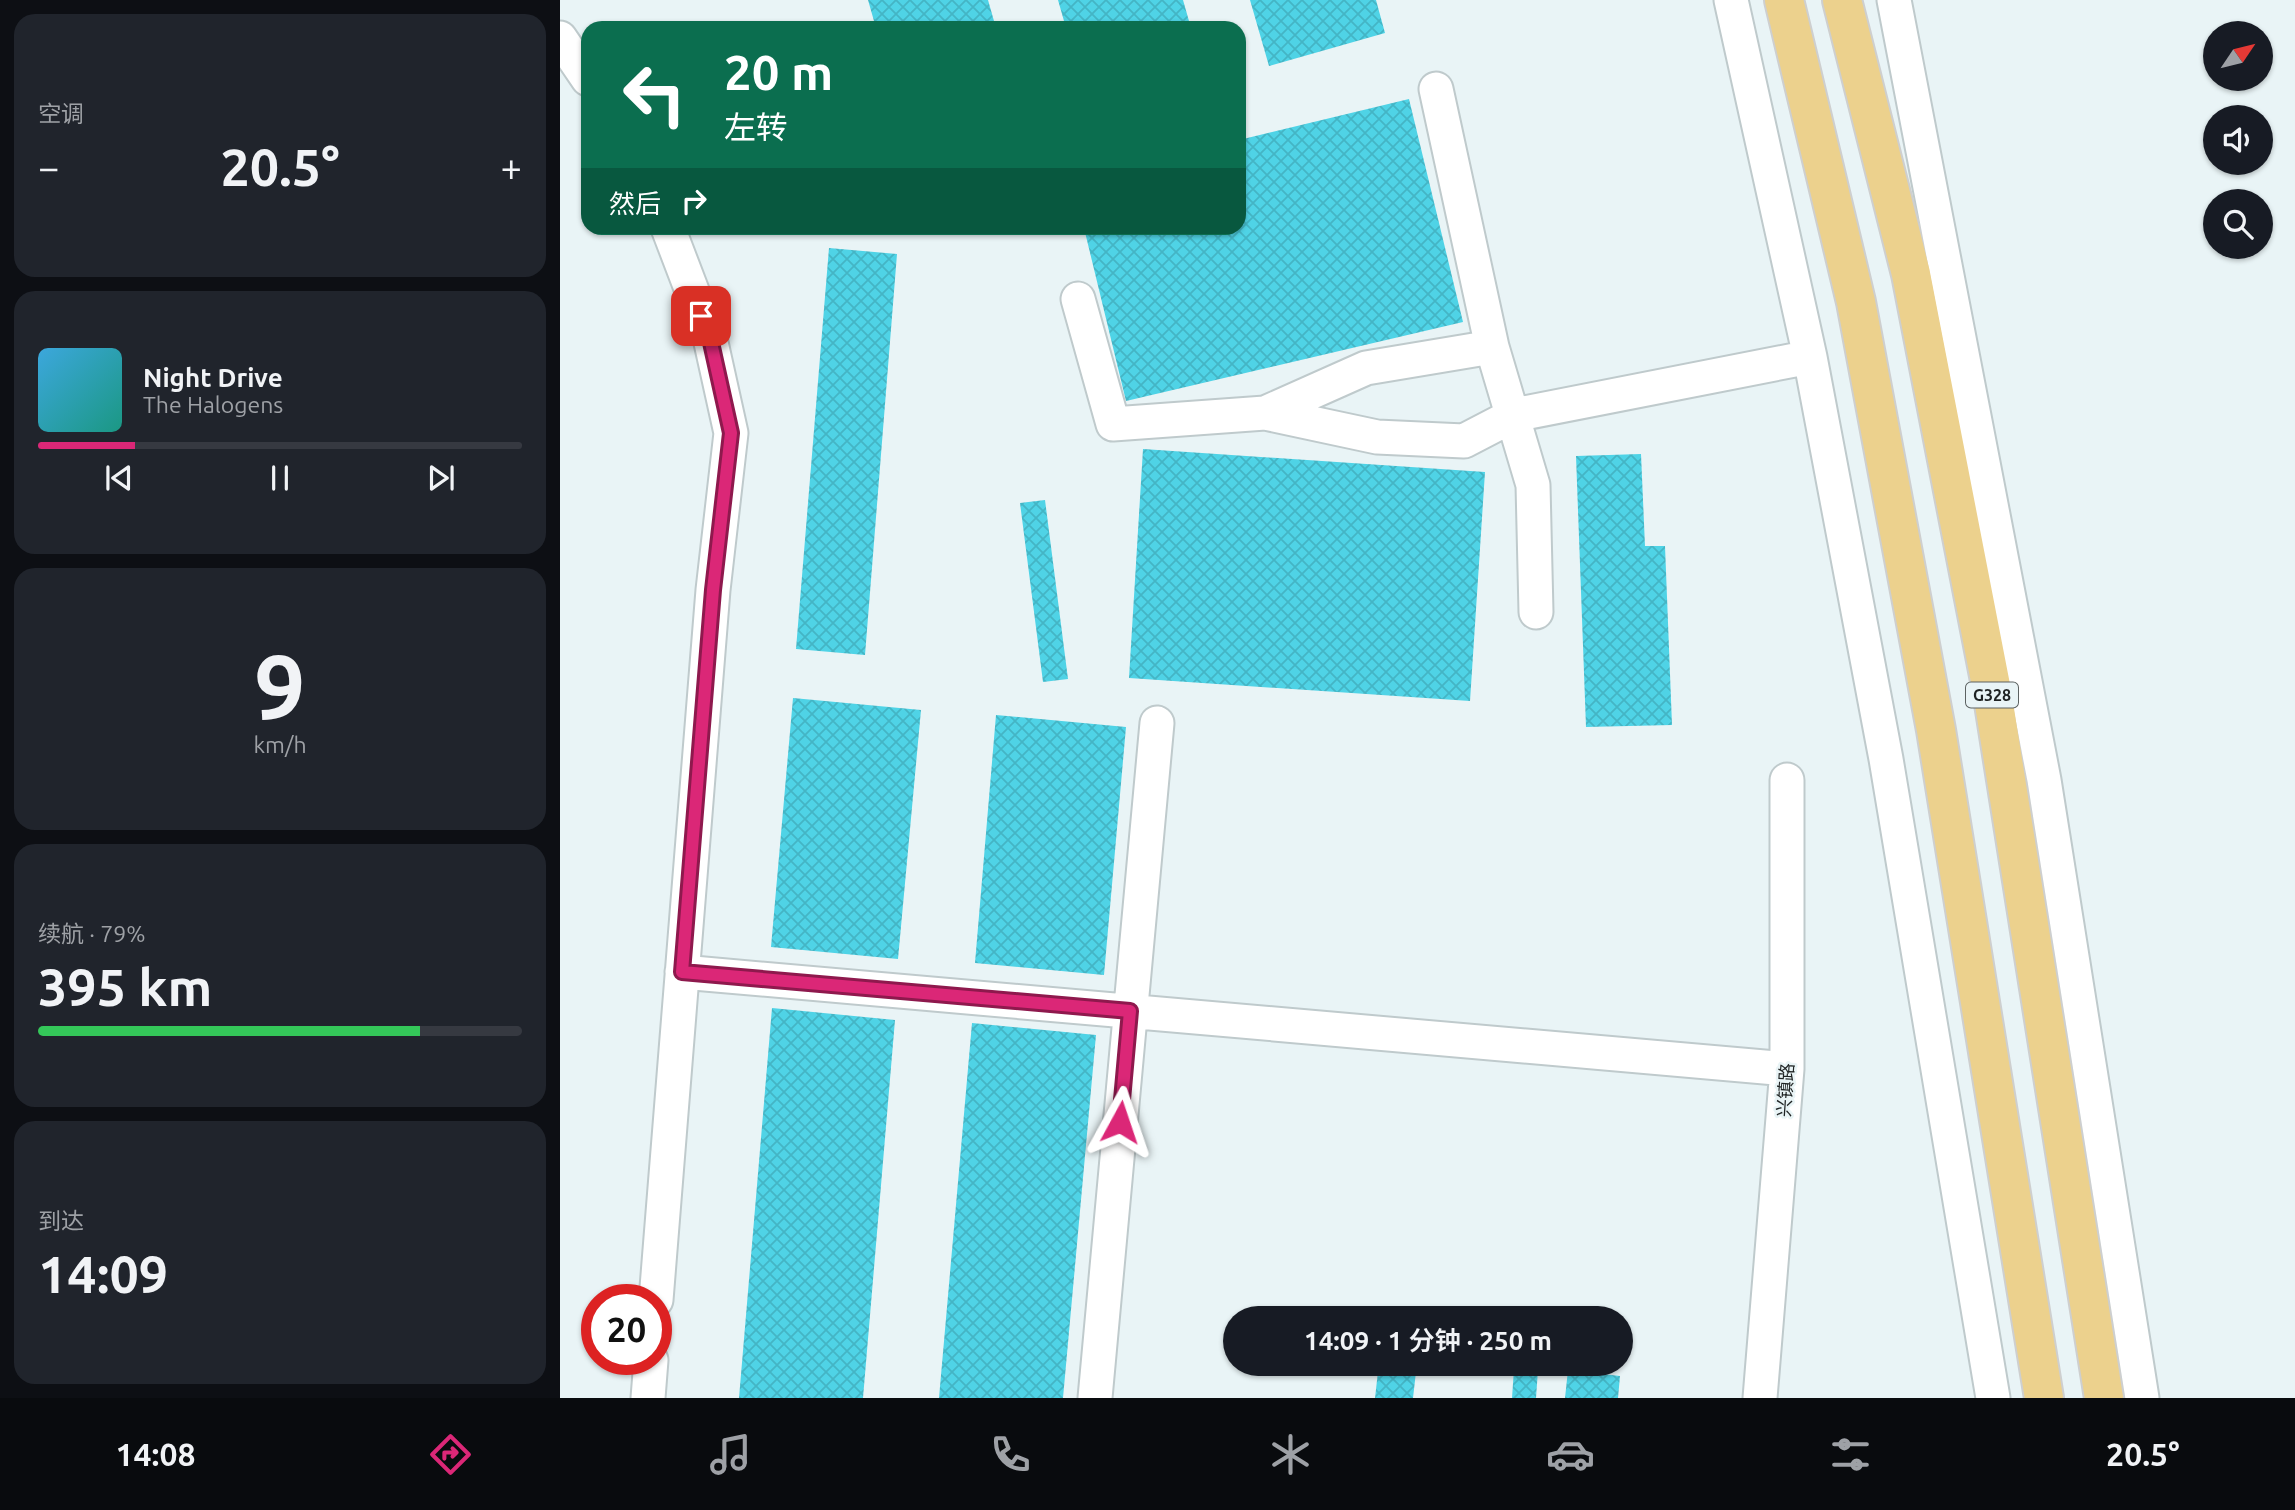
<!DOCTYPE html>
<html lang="zh">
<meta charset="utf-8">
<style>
body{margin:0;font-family:Ubuntu,"Noto Sans SC",sans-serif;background:#20242c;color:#f1f3f6;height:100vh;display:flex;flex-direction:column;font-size:26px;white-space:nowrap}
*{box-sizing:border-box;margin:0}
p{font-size:23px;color:#9ea1a6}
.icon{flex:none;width:38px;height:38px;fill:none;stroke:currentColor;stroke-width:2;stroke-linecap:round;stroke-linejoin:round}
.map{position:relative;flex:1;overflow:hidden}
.details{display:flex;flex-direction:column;gap:14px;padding:14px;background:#0d0f14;width:560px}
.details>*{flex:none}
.hud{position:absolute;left:21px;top:21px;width:665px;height:214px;border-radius:21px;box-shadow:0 2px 5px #0004;background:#0b6e4f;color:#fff;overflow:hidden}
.needle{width:46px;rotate:55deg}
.fabs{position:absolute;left:1643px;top:21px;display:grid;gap:14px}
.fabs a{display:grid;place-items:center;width:70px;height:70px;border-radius:50%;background:#171b24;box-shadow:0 2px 5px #0004;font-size:35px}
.speed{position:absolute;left:21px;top:1284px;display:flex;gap:14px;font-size:35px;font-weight:700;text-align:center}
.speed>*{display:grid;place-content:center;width:91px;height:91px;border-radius:50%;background:#171b24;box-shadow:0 2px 5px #0004;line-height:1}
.speed .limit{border:10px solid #d22;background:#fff;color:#111}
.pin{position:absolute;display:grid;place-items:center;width:60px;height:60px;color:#fff;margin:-30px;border-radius:14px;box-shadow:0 4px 10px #0006}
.me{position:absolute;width:77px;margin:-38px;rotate:5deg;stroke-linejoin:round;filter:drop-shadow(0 0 5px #0008)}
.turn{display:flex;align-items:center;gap:24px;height:147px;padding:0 28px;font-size:32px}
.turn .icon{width:91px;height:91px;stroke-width:2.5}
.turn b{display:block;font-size:49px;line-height:60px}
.then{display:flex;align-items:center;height:66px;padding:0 28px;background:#0003;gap:14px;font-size:26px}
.big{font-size:52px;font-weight:600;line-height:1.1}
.details .widget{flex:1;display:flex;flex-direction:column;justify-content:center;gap:10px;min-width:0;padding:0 24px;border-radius:21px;background:#20242c}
.details .dial{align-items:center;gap:0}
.dial b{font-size:91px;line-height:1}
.song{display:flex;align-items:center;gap:21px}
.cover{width:84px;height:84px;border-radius:10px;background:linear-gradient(135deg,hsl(200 70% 55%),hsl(170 70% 35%))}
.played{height:7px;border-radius:4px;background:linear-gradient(90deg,#db2777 20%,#363941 20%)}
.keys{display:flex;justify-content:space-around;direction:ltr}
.heat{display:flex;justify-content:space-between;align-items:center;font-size:38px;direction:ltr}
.charge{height:10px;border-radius:5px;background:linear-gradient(90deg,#34c759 79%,#363941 0)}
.trip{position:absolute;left:663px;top:1306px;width:410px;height:70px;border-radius:35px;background:#171b24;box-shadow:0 2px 5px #0004;font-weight:600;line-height:70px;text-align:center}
.dock{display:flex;height:112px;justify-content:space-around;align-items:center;background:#090b0e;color:#9ea1a6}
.dock .icon{width:49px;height:49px}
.dock .current{color:#db2777}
.dock b{font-size:32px;color:#f1f3f6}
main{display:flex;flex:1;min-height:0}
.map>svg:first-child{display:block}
.building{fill:url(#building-cross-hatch)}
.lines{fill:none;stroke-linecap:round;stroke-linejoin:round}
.minor-casing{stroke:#bfcacc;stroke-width:37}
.highway-casing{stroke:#cecfcf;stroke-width:42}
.minor{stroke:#fff;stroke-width:33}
.highway{stroke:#ecd18d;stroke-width:38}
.route-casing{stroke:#8e194d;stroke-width:18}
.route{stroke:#db2777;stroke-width:12}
.labels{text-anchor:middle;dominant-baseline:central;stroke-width:5;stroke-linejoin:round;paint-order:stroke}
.shield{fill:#e9f4f6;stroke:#5c6262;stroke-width:2}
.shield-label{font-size:16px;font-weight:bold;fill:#1f2323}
.street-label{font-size:18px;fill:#1f2323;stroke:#e9f4f6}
</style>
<main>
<section class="details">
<div class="widget"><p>空调</p>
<div class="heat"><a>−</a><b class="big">20.5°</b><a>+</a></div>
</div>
<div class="widget">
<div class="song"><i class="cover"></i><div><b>Night Drive</b><p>The Halogens</p></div></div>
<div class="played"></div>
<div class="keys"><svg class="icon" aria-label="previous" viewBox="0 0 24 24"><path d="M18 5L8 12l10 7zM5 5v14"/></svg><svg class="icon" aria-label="pause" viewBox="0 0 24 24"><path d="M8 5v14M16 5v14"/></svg><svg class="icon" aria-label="next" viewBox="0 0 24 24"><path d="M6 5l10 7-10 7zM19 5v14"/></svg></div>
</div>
<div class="widget dial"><b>9</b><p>km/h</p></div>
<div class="widget"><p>续航 · 79%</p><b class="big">395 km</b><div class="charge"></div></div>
<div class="widget"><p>到达</p><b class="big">14:09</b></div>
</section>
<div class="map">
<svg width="1735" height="1398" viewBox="0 0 1735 1398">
<defs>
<pattern id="building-cross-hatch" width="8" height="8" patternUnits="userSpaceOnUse" patternTransform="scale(1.75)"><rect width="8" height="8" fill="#4fd3e6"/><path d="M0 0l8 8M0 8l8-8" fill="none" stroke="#44b5c5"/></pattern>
</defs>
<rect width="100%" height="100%" fill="#e9f4f6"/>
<path class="building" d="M308 0H428L436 28H316Z
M498 0H623L631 28H506Z
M690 0H816L825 33 709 66Z
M849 99 903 322 566 401 524 228H679V140Z
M269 248 337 254 305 655 236 649Z
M583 449 925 472 910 701 569 678Z
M1081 454 1085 546H1105L1112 725 1026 727 1016 456Z
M485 500 508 679 483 682 460 503Z
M233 698 361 710 338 959 211 947Z
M436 715 566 727 544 975 415 963Z
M212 1008 335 1020 303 1398H179Z
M412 1023 536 1035 503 1398H379Z
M819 1363H857L853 1398H815Z
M954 1369 978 1370 976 1398H952Z
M1008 1370 1060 1376 1058 1398H1005Z"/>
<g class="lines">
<g class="minor-casing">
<path id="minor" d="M1171 0 1250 357 1326 759 1433 1398
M1334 0 1484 780 1582 1398
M0 38 28 79
M876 89 932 347
M518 299 553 424 705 413 817 437 904 441 954 415 1250 357
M705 413 806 368 932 347 973 485 976 612
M122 972 1227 1069
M96 1300 153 590 171 433 150 338 108 228
M88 1398 91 1360
M535 1398 597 723
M1200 1398 1227 1069V780"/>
</g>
<g class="highway-casing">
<path id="highway" d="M1224 0 1296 302 1376 730 1484 1398
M1282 0 1351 274 1432 691 1544 1398"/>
</g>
<use href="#minor" class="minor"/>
<use href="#highway" class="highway"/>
</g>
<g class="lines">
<g class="route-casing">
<path id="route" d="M141 316 150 338 171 433 153 590 122 972 570 1011 560 1122"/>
</g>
<use href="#route" class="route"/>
</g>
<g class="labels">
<rect class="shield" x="1406" y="682.5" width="52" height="25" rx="5"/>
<g class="shield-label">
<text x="1432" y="695">G328</text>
</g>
<g class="street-label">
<text transform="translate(1225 1090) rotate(-86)">兴镇路</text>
</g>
</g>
</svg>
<div class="fabs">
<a><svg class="needle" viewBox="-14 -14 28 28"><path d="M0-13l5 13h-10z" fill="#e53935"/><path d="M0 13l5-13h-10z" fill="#9ea1a6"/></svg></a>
<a><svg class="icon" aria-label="sound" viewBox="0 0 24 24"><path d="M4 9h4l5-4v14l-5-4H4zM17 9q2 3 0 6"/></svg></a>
<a><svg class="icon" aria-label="search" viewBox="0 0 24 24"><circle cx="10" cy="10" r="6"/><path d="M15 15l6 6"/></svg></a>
</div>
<div class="speed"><div class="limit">20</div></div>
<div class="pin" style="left:141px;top:316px;background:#d93025"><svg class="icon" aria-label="arrive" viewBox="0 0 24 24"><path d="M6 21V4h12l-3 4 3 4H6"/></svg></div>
<svg class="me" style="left:560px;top:1122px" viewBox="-20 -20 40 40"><path d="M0-17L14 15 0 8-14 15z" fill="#db2777" stroke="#fff" stroke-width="4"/></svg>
<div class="trip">14:09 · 1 分钟 · 250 m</div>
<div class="hud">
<div class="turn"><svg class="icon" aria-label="left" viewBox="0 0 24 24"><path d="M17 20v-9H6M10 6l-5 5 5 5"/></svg><div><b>20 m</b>左转</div></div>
<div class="then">然后<svg class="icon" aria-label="right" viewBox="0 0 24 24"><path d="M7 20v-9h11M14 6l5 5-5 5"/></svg></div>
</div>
</div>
</main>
<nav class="dock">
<b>14:08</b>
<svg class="icon current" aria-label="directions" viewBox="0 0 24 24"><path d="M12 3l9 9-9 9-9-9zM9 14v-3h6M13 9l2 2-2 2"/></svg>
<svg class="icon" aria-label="music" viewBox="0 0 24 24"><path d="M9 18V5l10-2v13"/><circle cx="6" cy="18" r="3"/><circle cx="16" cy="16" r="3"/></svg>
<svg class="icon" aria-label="phone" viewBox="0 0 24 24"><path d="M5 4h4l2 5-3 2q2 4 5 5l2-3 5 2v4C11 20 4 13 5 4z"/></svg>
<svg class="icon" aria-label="climate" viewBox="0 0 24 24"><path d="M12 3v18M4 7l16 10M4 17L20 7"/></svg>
<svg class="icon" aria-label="car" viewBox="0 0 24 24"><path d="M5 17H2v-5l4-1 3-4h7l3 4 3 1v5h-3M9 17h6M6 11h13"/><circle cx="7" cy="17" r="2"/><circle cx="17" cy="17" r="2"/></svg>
<svg class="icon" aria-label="filters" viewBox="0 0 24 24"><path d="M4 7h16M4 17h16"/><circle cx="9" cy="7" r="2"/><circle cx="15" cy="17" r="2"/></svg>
<b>20.5°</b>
</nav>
